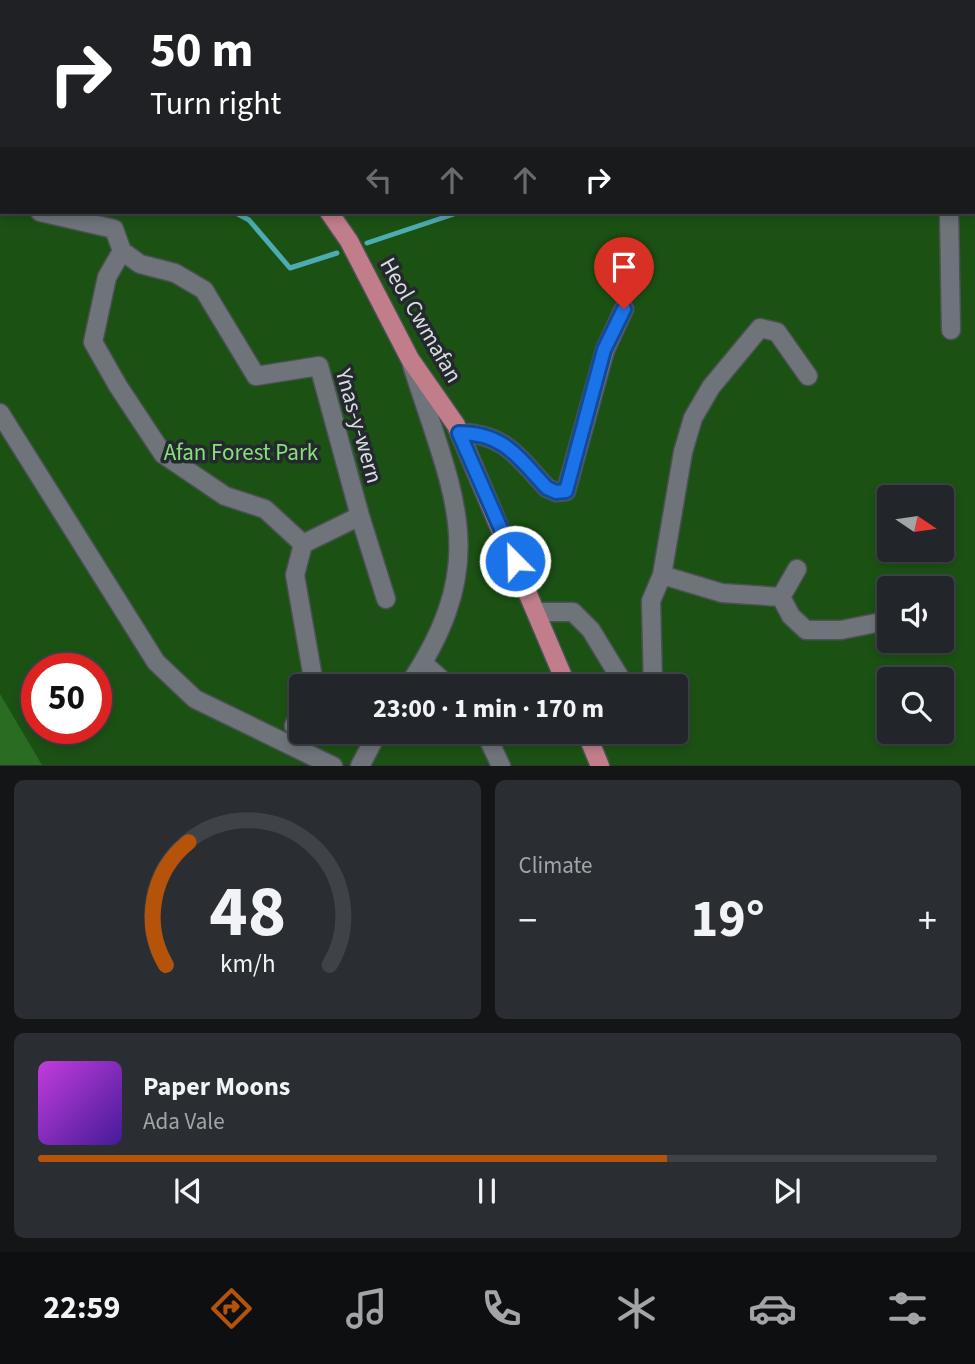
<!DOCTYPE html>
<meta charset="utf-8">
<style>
body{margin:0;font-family:"Source Sans 3",sans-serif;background:#2a2e32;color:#f1f3f6;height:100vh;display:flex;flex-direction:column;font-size:26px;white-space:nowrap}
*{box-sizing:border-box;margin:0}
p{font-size:23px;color:#a2a5a8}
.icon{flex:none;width:38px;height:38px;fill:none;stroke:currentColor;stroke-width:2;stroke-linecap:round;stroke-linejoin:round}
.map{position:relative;height:766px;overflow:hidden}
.drawer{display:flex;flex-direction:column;gap:14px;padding:14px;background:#131517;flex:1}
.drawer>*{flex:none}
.hud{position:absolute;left:0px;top:0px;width:976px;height:214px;box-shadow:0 4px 10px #0003,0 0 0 2px #3f4347;background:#202124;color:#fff;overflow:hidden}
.needle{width:46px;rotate:103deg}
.buttons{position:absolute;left:877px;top:485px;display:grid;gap:14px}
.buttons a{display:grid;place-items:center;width:77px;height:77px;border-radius:7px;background:#22262a;box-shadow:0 4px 10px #0003,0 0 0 2px #3f4347;font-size:35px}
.speed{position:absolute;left:21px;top:653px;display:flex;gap:14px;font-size:35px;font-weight:700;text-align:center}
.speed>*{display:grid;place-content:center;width:91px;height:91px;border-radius:50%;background:#22262a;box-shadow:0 4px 10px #0003,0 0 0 2px #3f4347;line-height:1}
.speed .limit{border:10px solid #d22;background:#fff;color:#111}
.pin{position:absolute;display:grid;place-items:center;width:60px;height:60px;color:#fff;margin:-72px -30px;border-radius:50% 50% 50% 0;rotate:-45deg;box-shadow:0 0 7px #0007}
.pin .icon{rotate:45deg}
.me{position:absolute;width:77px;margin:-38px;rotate:337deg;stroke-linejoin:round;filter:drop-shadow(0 0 5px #0008)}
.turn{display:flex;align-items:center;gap:24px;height:147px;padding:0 35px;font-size:32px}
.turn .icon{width:91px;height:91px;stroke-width:2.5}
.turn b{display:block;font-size:49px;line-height:60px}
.lanes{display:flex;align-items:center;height:66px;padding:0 35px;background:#0003;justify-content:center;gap:35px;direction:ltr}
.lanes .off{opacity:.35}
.big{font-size:52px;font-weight:700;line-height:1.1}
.drawer .widget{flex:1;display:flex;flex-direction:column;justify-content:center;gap:10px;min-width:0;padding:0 24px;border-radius:10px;background:#2a2e32}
.drawer .dial{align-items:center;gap:0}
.dial svg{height:182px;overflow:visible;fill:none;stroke:#3f4347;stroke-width:7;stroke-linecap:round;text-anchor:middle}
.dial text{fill:#f1f3f6;stroke:none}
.song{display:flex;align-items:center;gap:21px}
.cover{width:84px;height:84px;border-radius:10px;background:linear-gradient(135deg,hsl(290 70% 55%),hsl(260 70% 35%))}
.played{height:7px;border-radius:4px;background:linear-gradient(90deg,#b45309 70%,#3f4347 70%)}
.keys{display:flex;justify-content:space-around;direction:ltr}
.heat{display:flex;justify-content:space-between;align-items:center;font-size:38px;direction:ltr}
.drawer .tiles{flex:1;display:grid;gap:14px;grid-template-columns:1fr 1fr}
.widget:last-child{grid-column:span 2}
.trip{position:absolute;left:289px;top:674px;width:399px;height:70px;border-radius:7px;background:#22262a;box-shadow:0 4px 10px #0003,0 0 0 2px #3f4347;font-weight:700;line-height:70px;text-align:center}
.tab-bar{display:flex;height:112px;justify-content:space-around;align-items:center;background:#0e0f11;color:#a2a5a8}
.tab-bar .icon{width:49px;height:49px}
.tab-bar .on{color:#b45309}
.tab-bar b{font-size:32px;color:#f1f3f6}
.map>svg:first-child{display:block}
.green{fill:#1b5214;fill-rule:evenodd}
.forest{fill:#2b6c23}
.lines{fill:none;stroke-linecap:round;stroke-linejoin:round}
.stream{stroke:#4fabb3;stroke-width:5}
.minor-casing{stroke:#4d5156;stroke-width:21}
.major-casing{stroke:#4d5156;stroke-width:21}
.minor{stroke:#6e747a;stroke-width:18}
.major{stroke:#c17e8a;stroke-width:18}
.route-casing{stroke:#114b97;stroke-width:18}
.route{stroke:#1a73e8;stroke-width:12}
.labels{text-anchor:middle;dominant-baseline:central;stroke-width:7;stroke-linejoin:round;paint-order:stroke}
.street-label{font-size:23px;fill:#d9dce0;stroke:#24292e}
.park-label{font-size:23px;fill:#89df7d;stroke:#24292e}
</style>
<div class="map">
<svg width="975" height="766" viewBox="0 0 975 766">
<rect width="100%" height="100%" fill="#2d3338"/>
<path class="green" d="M0 0H975V765H0ZM2 2H975V212H2ZM889 497H942V550H889ZM889 588H942V640H889ZM37 668H96V728H37ZM889 679H942V732H889ZM301 686H676V732H301Z"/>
<path class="forest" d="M65 0H449L452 2H70Z
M0 694 42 765H0Z"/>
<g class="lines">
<path class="stream" d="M766 2 767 0
M0 67 2 68
M234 212 249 220 290 268 337 253
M367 243 460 212"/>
<g class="minor-casing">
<path id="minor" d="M0 202 2 203
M40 212 114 229 122 251 140 264 175 273 204 290 256 376 319 366 360 516 303 544 295 575 313 678 310 686
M949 212 951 330
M122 251 107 277 93 342 118 386 163 454 225 496 265 509 303 544
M0 413 156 662 195 699 333 766
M459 433C504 433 518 457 547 488L556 492 566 491 605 350 624 309
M360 516 386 599
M662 575 683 452 693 418 711 387 760 328 777 332 808 376
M781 597 797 569
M537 612H573L591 630 625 686
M423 663 449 686
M408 686C493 560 454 497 412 365
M653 686 651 601 662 575 722 593 781 597 791 616 806 630H841L876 623
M294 726 301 708
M485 732 501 766
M360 766 378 732"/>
</g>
<g class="major-casing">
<path id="major" d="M0 40H2
M329 212 349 241 410 359 456 425 567 686
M586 732 600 766"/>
</g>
<use href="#minor" class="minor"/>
<use href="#major" class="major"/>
</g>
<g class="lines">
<g class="route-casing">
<path id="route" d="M515 561 459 433C504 433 518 457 547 488L556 492 566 491 604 350 624 309"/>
</g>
<use href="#route" class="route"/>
</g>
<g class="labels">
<g class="street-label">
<text transform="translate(421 320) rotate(60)">Heol Cwmafan</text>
<text transform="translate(359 426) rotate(74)">Ynas-y-wern</text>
</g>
<g class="park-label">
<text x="241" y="452">Afan Forest Park</text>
</g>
</g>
</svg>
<div class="buttons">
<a><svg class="needle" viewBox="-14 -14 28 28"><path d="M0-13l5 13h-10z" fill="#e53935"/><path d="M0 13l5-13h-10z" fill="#a2a5a8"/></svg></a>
<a><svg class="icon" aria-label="sound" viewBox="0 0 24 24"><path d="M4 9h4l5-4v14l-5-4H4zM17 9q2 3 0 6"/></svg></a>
<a><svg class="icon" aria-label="search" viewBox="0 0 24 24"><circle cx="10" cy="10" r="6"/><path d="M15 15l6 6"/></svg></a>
</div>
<div class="speed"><div class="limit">50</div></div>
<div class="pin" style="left:624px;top:309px;background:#d93025"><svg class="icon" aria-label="arrive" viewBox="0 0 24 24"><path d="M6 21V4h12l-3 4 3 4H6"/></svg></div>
<svg class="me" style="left:515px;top:561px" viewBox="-20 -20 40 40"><circle r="17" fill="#1a73e8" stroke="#fff" stroke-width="3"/><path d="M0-11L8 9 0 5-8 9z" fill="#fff"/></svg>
<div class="trip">23:00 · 1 min · 170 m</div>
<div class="hud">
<div class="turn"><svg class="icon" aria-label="right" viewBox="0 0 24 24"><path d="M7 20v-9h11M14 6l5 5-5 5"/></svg><div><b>50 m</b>Turn right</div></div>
<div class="lanes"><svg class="icon off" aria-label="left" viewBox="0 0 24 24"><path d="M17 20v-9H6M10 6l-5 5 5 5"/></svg><svg class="icon off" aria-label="ahead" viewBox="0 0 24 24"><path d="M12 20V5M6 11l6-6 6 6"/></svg><svg class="icon off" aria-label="ahead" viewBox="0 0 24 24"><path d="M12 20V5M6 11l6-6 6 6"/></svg><svg class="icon" aria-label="right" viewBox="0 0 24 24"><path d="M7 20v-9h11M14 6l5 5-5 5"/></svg></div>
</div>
</div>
<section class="drawer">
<div class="tiles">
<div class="widget dial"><svg viewBox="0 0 100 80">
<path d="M14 69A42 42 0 1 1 86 69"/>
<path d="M14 69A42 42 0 0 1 24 15" stroke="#b45309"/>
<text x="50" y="56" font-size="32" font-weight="700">48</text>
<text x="50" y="72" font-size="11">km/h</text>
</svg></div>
<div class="widget"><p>Climate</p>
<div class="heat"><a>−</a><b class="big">19°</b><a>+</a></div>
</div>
<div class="widget">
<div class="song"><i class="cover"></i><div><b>Paper Moons</b><p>Ada Vale</p></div></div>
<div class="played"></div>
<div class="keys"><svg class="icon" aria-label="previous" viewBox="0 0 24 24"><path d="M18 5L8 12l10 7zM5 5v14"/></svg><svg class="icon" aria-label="pause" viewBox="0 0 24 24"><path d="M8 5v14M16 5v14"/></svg><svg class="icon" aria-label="next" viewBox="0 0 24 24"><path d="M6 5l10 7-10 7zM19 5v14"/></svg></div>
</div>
</div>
</section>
<nav class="tab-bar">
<b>22:59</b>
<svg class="icon on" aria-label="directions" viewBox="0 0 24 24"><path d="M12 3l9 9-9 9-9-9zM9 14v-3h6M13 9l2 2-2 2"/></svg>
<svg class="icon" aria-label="music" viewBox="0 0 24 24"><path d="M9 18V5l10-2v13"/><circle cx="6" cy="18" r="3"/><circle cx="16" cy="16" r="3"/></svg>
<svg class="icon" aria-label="phone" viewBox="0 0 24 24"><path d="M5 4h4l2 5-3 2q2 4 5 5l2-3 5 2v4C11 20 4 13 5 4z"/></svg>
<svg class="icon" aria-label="climate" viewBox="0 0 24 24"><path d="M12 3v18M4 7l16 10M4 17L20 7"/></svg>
<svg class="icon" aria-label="car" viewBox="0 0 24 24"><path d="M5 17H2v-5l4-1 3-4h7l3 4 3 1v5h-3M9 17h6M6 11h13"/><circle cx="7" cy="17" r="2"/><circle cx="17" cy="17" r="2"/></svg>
<svg class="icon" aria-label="filters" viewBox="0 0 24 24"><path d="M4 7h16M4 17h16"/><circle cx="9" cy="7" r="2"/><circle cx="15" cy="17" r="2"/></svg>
</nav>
